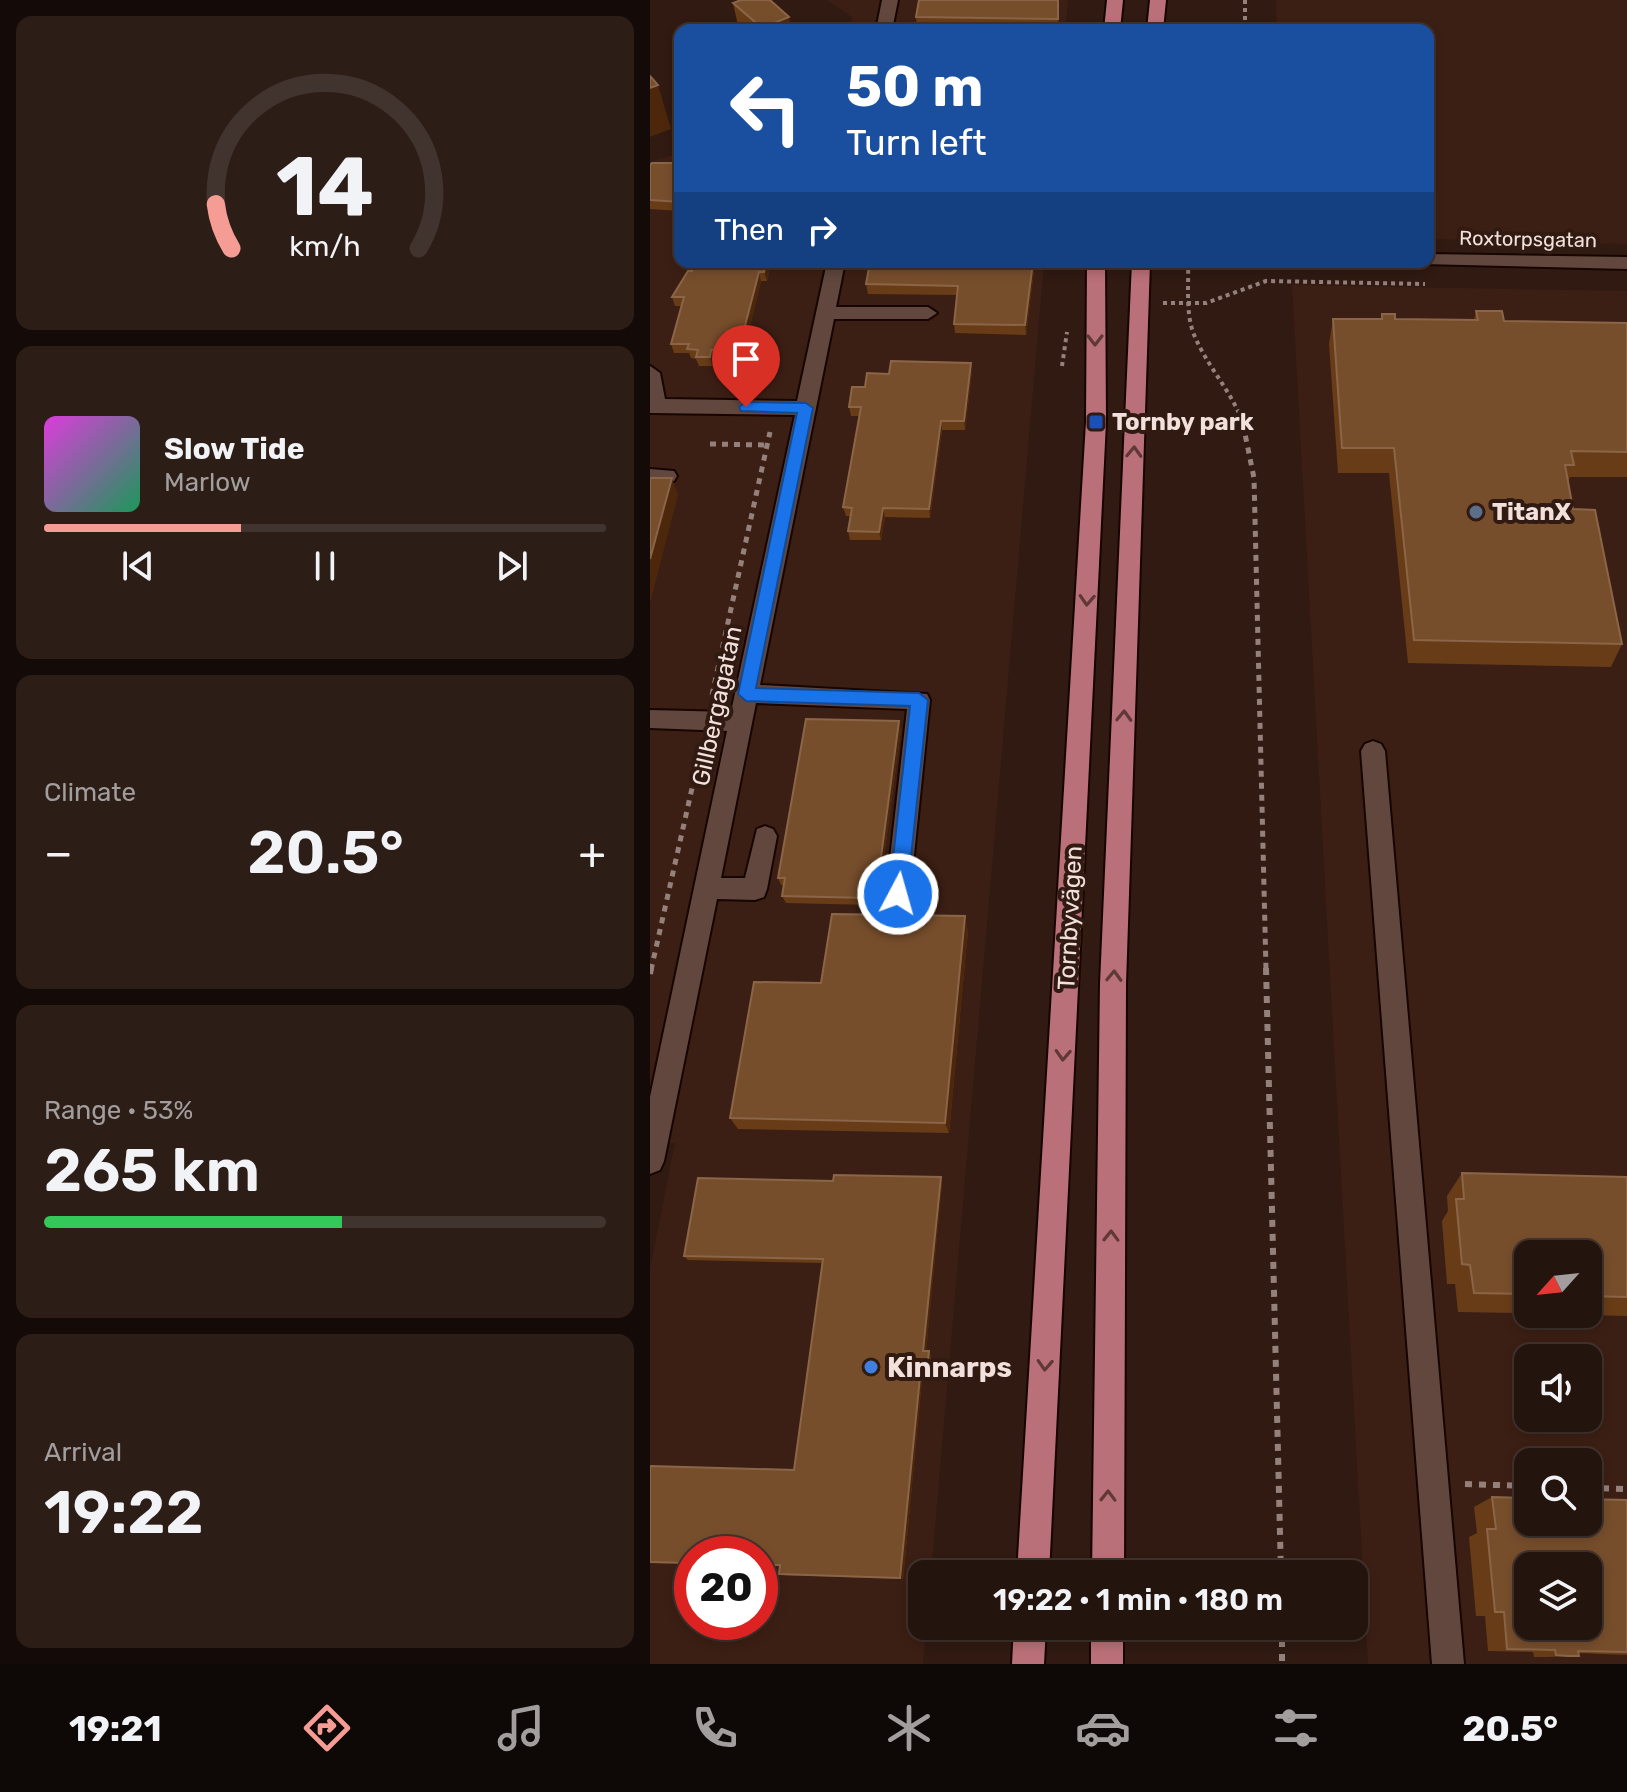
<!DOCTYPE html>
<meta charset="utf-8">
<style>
body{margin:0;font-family:Rubik,sans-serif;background:#2c1d17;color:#f1f3f6;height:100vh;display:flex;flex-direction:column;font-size:30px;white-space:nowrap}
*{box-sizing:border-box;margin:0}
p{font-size:26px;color:#a39e9e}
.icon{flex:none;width:44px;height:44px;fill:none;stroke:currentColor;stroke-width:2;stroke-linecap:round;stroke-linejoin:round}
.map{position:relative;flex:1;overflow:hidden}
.panel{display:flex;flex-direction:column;gap:16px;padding:16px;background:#140b08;width:650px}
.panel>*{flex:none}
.hud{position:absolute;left:24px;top:24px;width:760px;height:244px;border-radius:16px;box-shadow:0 4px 12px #0003,0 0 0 2px #41332e;background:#1a4fa0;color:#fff;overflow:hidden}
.needle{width:52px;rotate:243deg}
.controls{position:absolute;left:864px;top:1240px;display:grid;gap:16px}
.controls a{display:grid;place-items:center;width:88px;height:88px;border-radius:16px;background:#24140e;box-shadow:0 4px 12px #0003,0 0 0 2px #41332e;font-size:40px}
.speed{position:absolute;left:24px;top:1536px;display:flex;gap:16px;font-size:40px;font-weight:700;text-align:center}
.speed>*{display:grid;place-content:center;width:104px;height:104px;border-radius:50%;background:#24140e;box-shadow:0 4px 12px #0003,0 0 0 2px #41332e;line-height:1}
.speed .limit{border:12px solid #d22;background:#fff;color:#111}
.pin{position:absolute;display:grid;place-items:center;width:68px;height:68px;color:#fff;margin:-82px -34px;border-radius:50% 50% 50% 0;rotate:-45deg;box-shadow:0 0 8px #0007}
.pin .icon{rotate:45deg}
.me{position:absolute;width:88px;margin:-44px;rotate:6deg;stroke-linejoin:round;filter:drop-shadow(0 0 6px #0008)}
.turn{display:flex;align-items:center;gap:28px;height:168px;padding:0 40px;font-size:36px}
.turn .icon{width:104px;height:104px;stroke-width:2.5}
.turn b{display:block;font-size:56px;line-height:68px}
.then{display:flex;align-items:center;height:76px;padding:0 40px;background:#0003;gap:16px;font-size:30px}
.big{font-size:60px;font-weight:600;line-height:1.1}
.panel .widget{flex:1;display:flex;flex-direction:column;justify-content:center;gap:12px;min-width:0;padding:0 28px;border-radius:16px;background:#2c1d17}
.panel .dial{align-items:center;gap:0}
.dial svg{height:208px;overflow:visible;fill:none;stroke:#41332e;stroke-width:7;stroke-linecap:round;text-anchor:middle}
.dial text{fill:#f1f3f6;stroke:none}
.song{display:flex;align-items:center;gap:24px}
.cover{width:96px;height:96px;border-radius:12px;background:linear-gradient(135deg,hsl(300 70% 55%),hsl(150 70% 35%))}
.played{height:8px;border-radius:4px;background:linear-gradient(90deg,#f59c94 35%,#41332e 35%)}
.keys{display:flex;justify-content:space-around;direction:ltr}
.heat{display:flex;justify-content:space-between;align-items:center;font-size:44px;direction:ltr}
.charge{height:12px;border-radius:6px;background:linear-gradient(90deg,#34c759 53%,#41332e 0)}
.trip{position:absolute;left:258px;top:1560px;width:460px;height:80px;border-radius:16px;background:#24140e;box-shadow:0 4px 12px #0003,0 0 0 2px #41332e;font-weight:600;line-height:80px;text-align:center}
.tab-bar{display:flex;height:128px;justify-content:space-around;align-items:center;background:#0e0806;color:#a39e9e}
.tab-bar .icon{width:56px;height:56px}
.tab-bar .on{color:#f59c94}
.tab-bar b{font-size:36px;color:#f1f3f6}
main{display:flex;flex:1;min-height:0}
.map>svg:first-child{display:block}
.built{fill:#3c1f14;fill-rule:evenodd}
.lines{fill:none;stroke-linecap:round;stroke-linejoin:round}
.minor-casing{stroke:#170501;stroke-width:4}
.major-casing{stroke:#170501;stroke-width:4}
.path-far2{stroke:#95817b;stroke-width:4;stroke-dasharray:4 4;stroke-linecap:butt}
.path-far1{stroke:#95817b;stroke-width:5;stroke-dasharray:6 6;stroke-linecap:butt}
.path{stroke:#95817b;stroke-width:6;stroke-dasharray:7 7;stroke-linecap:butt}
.minor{fill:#61473e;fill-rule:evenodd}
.major{fill:#ba7078;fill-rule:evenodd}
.wall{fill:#683c17}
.shaded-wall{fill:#4c270c}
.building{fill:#774e2c;stroke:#8a6547;stroke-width:2;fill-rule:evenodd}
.oneway{stroke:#603836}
.route{fill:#1a73e8;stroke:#114b97;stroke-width:2}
.transit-dot{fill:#1a4fb4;stroke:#301a12;stroke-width:3}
.service-dot{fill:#5c6f8a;stroke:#301a12;stroke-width:3}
.shop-dot{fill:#3f7fe0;stroke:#301a12;stroke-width:3}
.labels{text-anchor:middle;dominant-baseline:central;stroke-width:8;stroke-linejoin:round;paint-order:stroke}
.far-street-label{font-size:20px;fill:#f1e0db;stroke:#301a12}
.poi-label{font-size:24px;font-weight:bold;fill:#f1e0db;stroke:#301a12;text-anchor:start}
.street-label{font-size:24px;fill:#f1e0db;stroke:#301a12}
.near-poi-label{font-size:28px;font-weight:bold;fill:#f1e0db;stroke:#301a12;text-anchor:start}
</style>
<main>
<section class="panel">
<div class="widget dial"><svg viewBox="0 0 100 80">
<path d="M14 69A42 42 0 1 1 86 69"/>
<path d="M14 69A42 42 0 0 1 8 52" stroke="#f59c94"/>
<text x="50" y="56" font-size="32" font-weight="700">14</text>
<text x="50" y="72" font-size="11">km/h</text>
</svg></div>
<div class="widget">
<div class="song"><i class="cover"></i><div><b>Slow Tide</b><p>Marlow</p></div></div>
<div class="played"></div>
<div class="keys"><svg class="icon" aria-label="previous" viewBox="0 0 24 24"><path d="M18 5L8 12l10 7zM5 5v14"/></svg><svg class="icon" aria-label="pause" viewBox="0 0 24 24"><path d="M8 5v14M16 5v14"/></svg><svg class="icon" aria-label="next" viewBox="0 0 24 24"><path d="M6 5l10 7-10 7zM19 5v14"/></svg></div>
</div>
<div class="widget"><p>Climate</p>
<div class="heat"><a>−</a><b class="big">20.5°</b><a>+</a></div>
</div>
<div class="widget"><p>Range · 53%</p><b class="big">265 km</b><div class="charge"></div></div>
<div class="widget"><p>Arrival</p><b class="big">19:22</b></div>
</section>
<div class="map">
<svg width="977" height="1664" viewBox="0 0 977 1664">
<rect width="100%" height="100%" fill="#301a12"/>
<path class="built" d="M177 0H418L415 30H200L202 17Z
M626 0H977V244L778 239V30H627Z
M30 153V262H394L281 1574H272V1626H276L273 1664H0V1269L25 1143H0V162ZM42 1554H110V1622H42Z
M642 285 977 291V1664H718ZM878 1254H938V1314H878ZM878 1358H938V1418H878ZM878 1462H938V1522H878ZM878 1566H938V1626H878Z"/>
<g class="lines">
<g class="minor-casing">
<path id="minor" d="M232 0H248L242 30H226Z
M778 254 977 257V269L772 264 770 262H778Z
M177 262H195L186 307H278L287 313 278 319H184L110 685 277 694 280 700 260 894 257 902 248 905 239 902 236 894 257 709 106 703 71 878H95L107 829 115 826 123 829 127 836 117 889 114 897 105 900 67 899 14 1161 10 1170 0 1174V1097L77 731 0 728V710L81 712 145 415 0 413V366L10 373 15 399 147 401Z
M0 469 24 471 27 476 24 481 0 483Z
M723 741 731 744 735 751 814 1664H782L711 751 715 744Z"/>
</g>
<g class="major-casing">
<path id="major" d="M457 0H473L470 30H454Z
M500 0H516L513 30H497Z
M437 262H455L456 422 399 1574H367L436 422Z
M482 262H500L476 984 474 1574H442L450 984Z
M364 1626H396L394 1664H362Z
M441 1626H473V1664H441Z"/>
</g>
<path class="path-far2" d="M595 0V30
M538 262C539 286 535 315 545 337 559 369 583 393 594 426
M513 303H556L616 281 775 284
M412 366 417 332"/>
<path class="path-far1" d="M593 424 604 478 616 970
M60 444 117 445
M62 695 120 432
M1 970 52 744"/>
<path class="path" d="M616 968 631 1574
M0 974 1 968
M815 1484 878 1486
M938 1488 977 1489
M632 1626V1664"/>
<use href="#minor" class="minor"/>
<use href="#major" class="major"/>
</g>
<path class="wall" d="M409 0 408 28 267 27 266 17Z
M83 3 142 30H89Z
M30 163V211L0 209V165Z
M121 262 117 281H111L93 354H76L74 359H64L62 366H49L46 359 41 358 39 353H24L21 344 32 306H25L22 297 42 271Z
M220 262H385L376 335 305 333 304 324 307 295 218 294 216 284Z
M826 311 854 321 977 323V477H920L918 482 923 509 972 644 961 667 758 663 739 473H688L679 344 683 319H731L732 314 745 319 824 320Z
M322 372 315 430H292L280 518 235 517 231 540H200L198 531 200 516H196L193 507 210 416H201L199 407 215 387 239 374Z
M251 729 230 887 223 886 221 905 136 903 132 896 134 885H131L128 878Z
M318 930 299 1133 88 1129 80 1118Z
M812 1173 977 1177V1316L902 1314H938V1254H878V1314H891L887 1317H867V1313L808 1312 805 1284H797L792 1221 798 1211 797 1196Z
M183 1181 292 1182 276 1351 281 1354 279 1381 272 1380 253 1579 133 1575 129 1574 130 1566H110V1554H42V1564L0 1563V1466L144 1470 172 1263 38 1260 34 1256Z
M842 1497 977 1500V1655L928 1653 929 1656 895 1657H884L883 1652 838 1651 835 1616H826L819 1537 827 1533 824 1507Z"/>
<path class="shaded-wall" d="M139 17 142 30H112V28Z
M8 85 21 129 0 137V88Z
M116 262H121L117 281 114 272Z
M383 262H385L376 335 375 325Z
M109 272 111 281 93 354 90 345Z
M73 345 76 354 74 359 71 350Z
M61 350 64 359 62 366 60 357Z
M321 363 322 372 315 430 314 421Z
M291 421 292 430 280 518 279 509Z
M22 478 28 495 0 603V559Z
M233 508 235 517 231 540 229 532Z
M249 721 251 729 230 887 228 880Z
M221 879 223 886 221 905 218 898Z
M315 916 318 930 299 1133 295 1123Z
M291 1177 292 1182 276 1354 273 1351Z
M279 1351 281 1354 279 1381 276 1377Z
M270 1377 272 1380 253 1579 250 1578Z"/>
<path class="building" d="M91 0H120L139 17 112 28 83 3Z
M269 0H408V19L266 17Z
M0 76 8 85 0 88Z
M2 163H30V202L0 200V165Z
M44 262H116L114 272H109L90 345H73L71 350H61L60 357H46L48 350 37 349 39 344H21L34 297H22L38 271H42Z
M220 262H383L375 325 304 324 308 286 216 284Z
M826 311H852L854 321 977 323V452L921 451 924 465H915L923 509 945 510 972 644 764 640 744 448H692L683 319H732V314H745V319L828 320Z
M241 361 321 363 314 421H291L279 509 233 508 229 532 198 531 202 508 193 507 211 407H199L202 387H215L217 373 239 374Z
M0 478H22L0 559Z
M156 719 249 721 228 880 221 879 218 898 132 896 135 878H128Z
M182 914 315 916 295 1123 80 1118 104 982 171 983Z
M812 1173 977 1177V1297L938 1296V1254H878V1294L824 1293 820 1265 812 1264 806 1199H814Z
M184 1175 291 1177 273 1351H279L276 1377H270L250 1578 129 1574 130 1565H110V1554H42V1563L0 1562V1466L144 1470 173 1259 34 1256 48 1178 183 1181Z
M842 1497 878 1498V1522H938V1499L977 1500V1652L928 1651 929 1656H918L906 1655 905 1650 857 1649 854 1612H845L837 1529H846ZM878 1566H938V1626H878Z"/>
<defs><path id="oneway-chevron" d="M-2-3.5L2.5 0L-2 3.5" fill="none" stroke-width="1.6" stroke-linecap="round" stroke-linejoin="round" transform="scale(2)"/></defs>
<g class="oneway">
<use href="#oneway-chevron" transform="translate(445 340) rotate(90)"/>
<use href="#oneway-chevron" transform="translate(484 452) rotate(-88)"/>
<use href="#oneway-chevron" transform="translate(437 600) rotate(93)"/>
<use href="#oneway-chevron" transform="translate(474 716) rotate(-88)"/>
<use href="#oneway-chevron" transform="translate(464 976) rotate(-88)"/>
<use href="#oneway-chevron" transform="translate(413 1055) rotate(93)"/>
<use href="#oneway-chevron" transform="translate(461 1236) rotate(-89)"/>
<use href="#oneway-chevron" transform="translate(395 1365) rotate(93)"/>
<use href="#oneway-chevron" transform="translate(458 1496) rotate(-89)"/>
</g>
<path class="route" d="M96 402 156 403 163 408 106 688 269 693 278 700 257 894 255 900 248 903 241 900 239 894 260 706 96 701 88 694 147 413 91 411 89 407Z"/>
<rect class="transit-dot" x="438" y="414" width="16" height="16" rx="4"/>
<circle class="service-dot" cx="826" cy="512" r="8"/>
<circle class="shop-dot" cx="221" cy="1367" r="8"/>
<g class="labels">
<g class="far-street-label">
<text transform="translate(878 239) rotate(1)">Roxtorpsgatan</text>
</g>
<g class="poi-label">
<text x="462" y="422">Tornby park</text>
<text x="842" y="512">TitanX</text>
</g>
<g class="street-label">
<text transform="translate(67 706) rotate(-78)">Gillbergagatan</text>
<text transform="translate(420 918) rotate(-87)">Tornbyvägen</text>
</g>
<g class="near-poi-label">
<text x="237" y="1367">Kinnarps</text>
</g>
</g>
</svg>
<div class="controls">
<a><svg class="needle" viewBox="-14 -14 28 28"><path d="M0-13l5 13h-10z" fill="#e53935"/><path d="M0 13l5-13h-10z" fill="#a39e9e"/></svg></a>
<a><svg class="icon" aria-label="sound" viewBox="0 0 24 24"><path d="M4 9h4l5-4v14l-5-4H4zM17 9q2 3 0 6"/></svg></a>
<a><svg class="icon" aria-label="search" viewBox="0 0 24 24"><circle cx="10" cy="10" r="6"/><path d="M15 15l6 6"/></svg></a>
<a><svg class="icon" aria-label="layers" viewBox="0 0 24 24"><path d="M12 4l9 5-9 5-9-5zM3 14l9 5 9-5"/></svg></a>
</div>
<div class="speed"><div class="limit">20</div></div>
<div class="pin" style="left:96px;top:407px;background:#d93025"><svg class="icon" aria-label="arrive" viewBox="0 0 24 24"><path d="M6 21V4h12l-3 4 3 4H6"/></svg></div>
<svg class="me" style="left:248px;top:894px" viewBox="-20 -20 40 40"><circle r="17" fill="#1a73e8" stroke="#fff" stroke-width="3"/><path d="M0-11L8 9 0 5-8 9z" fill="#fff"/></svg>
<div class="trip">19:22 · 1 min · 180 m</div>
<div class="hud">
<div class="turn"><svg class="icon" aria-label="left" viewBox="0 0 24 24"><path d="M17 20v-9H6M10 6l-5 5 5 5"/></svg><div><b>50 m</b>Turn left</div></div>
<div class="then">Then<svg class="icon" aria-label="right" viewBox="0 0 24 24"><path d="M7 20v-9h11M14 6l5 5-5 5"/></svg></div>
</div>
</div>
</main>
<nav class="tab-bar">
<b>19:21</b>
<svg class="icon on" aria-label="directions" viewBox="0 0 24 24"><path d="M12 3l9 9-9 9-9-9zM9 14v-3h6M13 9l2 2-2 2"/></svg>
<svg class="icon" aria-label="music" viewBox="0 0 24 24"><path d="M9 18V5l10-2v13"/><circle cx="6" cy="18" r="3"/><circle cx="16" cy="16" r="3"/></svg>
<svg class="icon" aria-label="phone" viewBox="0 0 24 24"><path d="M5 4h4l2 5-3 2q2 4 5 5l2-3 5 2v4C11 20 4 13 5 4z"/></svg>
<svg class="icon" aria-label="climate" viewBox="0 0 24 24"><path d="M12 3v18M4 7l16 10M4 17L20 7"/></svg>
<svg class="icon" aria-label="car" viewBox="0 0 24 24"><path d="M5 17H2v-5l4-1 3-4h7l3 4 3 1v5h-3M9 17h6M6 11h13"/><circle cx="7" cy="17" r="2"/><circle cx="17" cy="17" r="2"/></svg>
<svg class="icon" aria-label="filters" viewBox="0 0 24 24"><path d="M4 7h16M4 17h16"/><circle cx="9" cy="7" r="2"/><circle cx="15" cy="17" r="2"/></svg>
<b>20.5°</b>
</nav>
